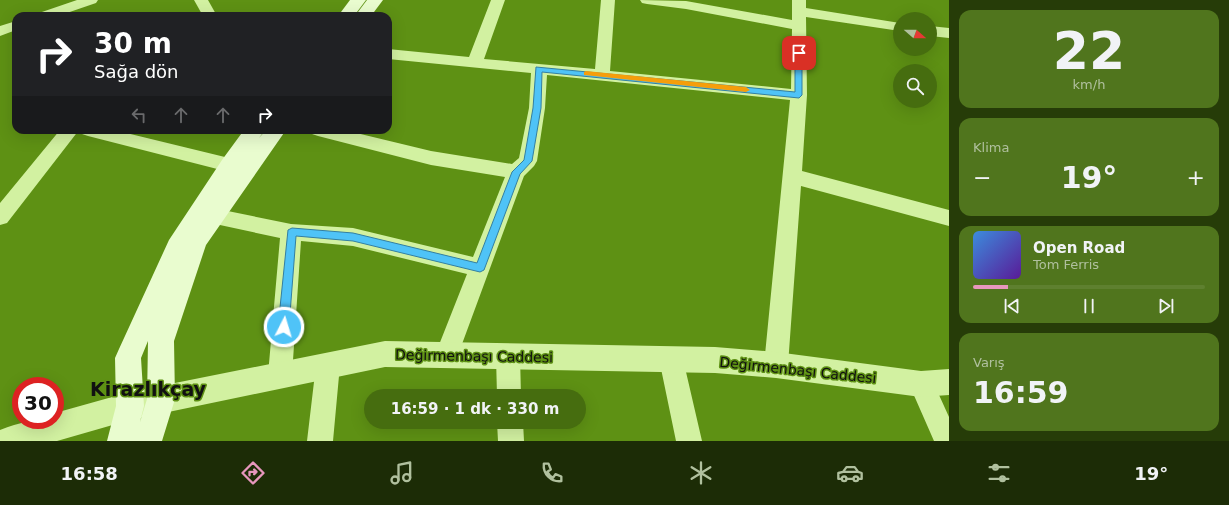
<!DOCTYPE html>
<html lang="tr">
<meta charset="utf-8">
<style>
body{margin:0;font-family:"DejaVu Sans",sans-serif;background:#50751d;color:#f1f3f6;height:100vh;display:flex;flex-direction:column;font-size:15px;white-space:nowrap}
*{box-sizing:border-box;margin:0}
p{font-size:13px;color:#b0c09e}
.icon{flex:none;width:22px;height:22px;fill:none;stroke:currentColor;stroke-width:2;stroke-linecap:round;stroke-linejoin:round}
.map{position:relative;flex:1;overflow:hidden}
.details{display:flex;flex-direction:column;gap:10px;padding:10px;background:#263c08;width:280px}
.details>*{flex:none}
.hud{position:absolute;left:12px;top:12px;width:380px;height:122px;border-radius:12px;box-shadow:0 4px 16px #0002;background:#202124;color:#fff;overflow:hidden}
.needle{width:26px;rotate:110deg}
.controls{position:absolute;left:893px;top:12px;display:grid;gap:8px}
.controls a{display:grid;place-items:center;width:44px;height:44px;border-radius:50%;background:#466d0f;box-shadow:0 4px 16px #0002;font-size:20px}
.speed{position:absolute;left:12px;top:377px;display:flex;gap:8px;font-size:20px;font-weight:700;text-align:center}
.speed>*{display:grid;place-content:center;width:52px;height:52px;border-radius:50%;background:#466d0f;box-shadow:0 4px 16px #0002;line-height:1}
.speed .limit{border:6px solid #d22;background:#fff;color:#111}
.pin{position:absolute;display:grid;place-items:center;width:34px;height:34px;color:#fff;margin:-17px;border-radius:8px;box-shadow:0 2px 6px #0006}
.me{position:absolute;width:44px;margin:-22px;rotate:5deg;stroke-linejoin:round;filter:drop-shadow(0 0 3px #0008)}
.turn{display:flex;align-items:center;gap:14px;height:84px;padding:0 16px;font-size:18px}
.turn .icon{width:52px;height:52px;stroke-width:2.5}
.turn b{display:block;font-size:28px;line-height:34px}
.lanes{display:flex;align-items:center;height:38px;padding:0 16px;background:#0003;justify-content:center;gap:20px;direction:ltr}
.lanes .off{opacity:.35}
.big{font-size:30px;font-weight:700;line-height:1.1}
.details .widget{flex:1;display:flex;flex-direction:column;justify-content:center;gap:6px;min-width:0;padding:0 14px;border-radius:12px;background:#50751d}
.details .dial{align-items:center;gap:0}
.dial b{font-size:52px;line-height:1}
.song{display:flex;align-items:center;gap:12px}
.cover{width:48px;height:48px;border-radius:6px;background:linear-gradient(135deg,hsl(210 70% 55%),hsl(270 70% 35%))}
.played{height:4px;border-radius:2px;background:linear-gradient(90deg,#e797bd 15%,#5e802f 15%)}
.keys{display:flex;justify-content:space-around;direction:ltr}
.heat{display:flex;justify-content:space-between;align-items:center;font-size:22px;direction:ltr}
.trip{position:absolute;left:364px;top:389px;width:222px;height:40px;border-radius:20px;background:#466d0f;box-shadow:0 4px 16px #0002;font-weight:700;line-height:40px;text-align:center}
.tabs{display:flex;height:64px;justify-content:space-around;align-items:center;background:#1c2c06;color:#b0c09e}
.tabs .icon{width:28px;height:28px}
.tabs .selected{color:#e797bd}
.tabs b{font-size:18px;color:#f1f3f6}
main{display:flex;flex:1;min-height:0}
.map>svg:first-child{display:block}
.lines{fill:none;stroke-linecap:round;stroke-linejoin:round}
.minor{fill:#d2f1a1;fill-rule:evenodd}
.tertiary{fill:#d2f1a1;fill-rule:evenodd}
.secondary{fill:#e9fccf;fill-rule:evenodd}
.route{fill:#4fc3f7;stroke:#337fa1}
.slow{fill:#f59e0b}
.labels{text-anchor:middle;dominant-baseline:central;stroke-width:3;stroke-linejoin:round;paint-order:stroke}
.near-street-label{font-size:14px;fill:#111;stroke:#5e9114}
.near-district-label{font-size:19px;font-weight:bold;fill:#111;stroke:#5e9114}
</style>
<main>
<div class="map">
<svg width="949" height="441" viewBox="0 0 949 441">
<rect width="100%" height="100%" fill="#5e9114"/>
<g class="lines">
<path class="minor" d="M77 0H98L96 3 58 16H37L39 13Z
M194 0H208L217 16H203Z
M491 0H505L484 59 595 69 601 0H615L610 71 791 89 792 29 686 9 647 4 642 3 640 0 686 1 792 20V0H806V8L900 23V31L806 17 807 95 802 171 949 210V226L801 186 788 365 784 373 776 377 768 373 764 365 790 100 547 75 545 108 537 161 534 166 524 176 455 363 447 366 439 363 435 355 467 274 353 246 301 241 292 375 289 383 280 387 271 383 268 375 280 238 206 222 203 216 206 210 213 208 291 224 353 228 473 257 505 177 431 165 318 136 312 134 309 130H344L431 151 512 164 519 158 529 108 531 73 388 59V49L469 57Z
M16 21V30L0 36V26Z
M930 26 949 28V38L930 36Z
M60 130H79L7 223 0 225V203Z
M79 130H114L229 158 236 160 238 165 236 170 229 172 88 136 82 134Z
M508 345 516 348 520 356 521 396H497L496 356 500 348Z
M671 347 679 351 683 359 702 441H676L659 359 663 351Z
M328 353 336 357 340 365 333 441H307L316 365 320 357Z
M921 372 930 375 949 417V441H934L909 384 912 375Z
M497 422H523L524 441H498Z"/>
<path class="tertiary" d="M385 341 715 347 776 352 921 371 949 369V395L921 397 776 378 715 373 385 367 130 420 57 441H0V430C20 422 34 420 55 420V413L130 392Z"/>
<path class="secondary" d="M350 0H366L354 16H338Z
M367 0H383L371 16H355Z
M244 130H265L259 138 266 130H286L206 245 174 341 175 399 162 441H107L116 406 115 358 119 349 169 240 222 160ZM148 341 147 399 140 422 144 406 141 358Z"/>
</g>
<path class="route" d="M799 51 802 53V95L799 98 542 72 541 108 532 161 520 174 484 270 480 272 353 241 296 236 289 327 287 331 284 332 280 331 278 327 288 230 292 228 353 233 477 263 512 172 524 160 533 108 536 67 795 92V53Z"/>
<path class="slow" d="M586 71 746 87 750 90 746 92 584 75V72Z"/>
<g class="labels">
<g class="near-street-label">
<text transform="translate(474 356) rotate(1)">Değirmenbaşı Caddesi</text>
<text transform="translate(798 370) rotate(6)">Değirmenbaşı Caddesi</text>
</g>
<g class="near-district-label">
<text x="148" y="389">Kirazlıkçay</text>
</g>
</g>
</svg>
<div class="controls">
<a><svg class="needle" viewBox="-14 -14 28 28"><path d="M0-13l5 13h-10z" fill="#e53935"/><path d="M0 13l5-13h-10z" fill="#b0c09e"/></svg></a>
<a><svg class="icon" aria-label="search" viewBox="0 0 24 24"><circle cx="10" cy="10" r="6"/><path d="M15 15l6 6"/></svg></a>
</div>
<div class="speed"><div class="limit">30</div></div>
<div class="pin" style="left:799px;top:53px;background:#d93025"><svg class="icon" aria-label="arrive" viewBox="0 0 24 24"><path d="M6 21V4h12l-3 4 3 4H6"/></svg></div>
<svg class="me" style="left:284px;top:327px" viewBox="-20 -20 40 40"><circle r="17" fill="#4fc3f7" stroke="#fff" stroke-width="3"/><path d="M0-11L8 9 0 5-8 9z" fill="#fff"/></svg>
<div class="trip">16:59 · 1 dk · 330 m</div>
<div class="hud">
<div class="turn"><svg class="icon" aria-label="right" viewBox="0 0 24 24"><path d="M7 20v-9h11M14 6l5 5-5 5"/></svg><div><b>30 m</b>Sağa dön</div></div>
<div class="lanes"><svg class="icon off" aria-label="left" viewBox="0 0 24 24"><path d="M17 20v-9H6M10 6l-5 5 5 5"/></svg><svg class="icon off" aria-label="ahead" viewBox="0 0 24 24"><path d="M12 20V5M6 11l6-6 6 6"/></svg><svg class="icon off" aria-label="ahead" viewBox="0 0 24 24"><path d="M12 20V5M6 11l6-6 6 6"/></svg><svg class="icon" aria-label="right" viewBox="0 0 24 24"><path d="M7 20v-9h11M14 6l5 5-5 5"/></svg></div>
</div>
</div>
<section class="details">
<div class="widget dial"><b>22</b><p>km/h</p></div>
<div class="widget"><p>Klima</p>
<div class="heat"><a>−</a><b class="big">19°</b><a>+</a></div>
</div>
<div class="widget">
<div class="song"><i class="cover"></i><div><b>Open Road</b><p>Tom Ferris</p></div></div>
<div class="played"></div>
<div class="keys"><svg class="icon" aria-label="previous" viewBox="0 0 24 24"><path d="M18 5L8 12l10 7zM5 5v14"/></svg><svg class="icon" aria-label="pause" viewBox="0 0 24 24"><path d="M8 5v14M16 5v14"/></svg><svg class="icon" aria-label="next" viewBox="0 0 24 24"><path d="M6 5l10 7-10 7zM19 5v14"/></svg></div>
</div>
<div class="widget"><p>Varış</p><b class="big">16:59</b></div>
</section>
</main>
<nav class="tabs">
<b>16:58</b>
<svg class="icon selected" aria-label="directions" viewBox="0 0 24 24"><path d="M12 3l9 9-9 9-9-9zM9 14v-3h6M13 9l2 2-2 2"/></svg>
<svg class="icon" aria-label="music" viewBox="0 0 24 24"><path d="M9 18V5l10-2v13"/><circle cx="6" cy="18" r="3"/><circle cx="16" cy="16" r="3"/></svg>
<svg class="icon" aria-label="phone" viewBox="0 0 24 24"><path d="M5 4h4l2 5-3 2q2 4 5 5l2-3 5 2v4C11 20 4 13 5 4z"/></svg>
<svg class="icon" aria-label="climate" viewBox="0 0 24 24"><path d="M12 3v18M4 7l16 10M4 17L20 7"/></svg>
<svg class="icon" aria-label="car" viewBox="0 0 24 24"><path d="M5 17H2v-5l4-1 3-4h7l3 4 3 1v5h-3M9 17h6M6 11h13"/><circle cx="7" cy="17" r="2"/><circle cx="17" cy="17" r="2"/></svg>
<svg class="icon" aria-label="filters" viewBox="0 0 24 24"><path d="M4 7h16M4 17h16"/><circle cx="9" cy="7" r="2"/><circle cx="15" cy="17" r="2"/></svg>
<b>19°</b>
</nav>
